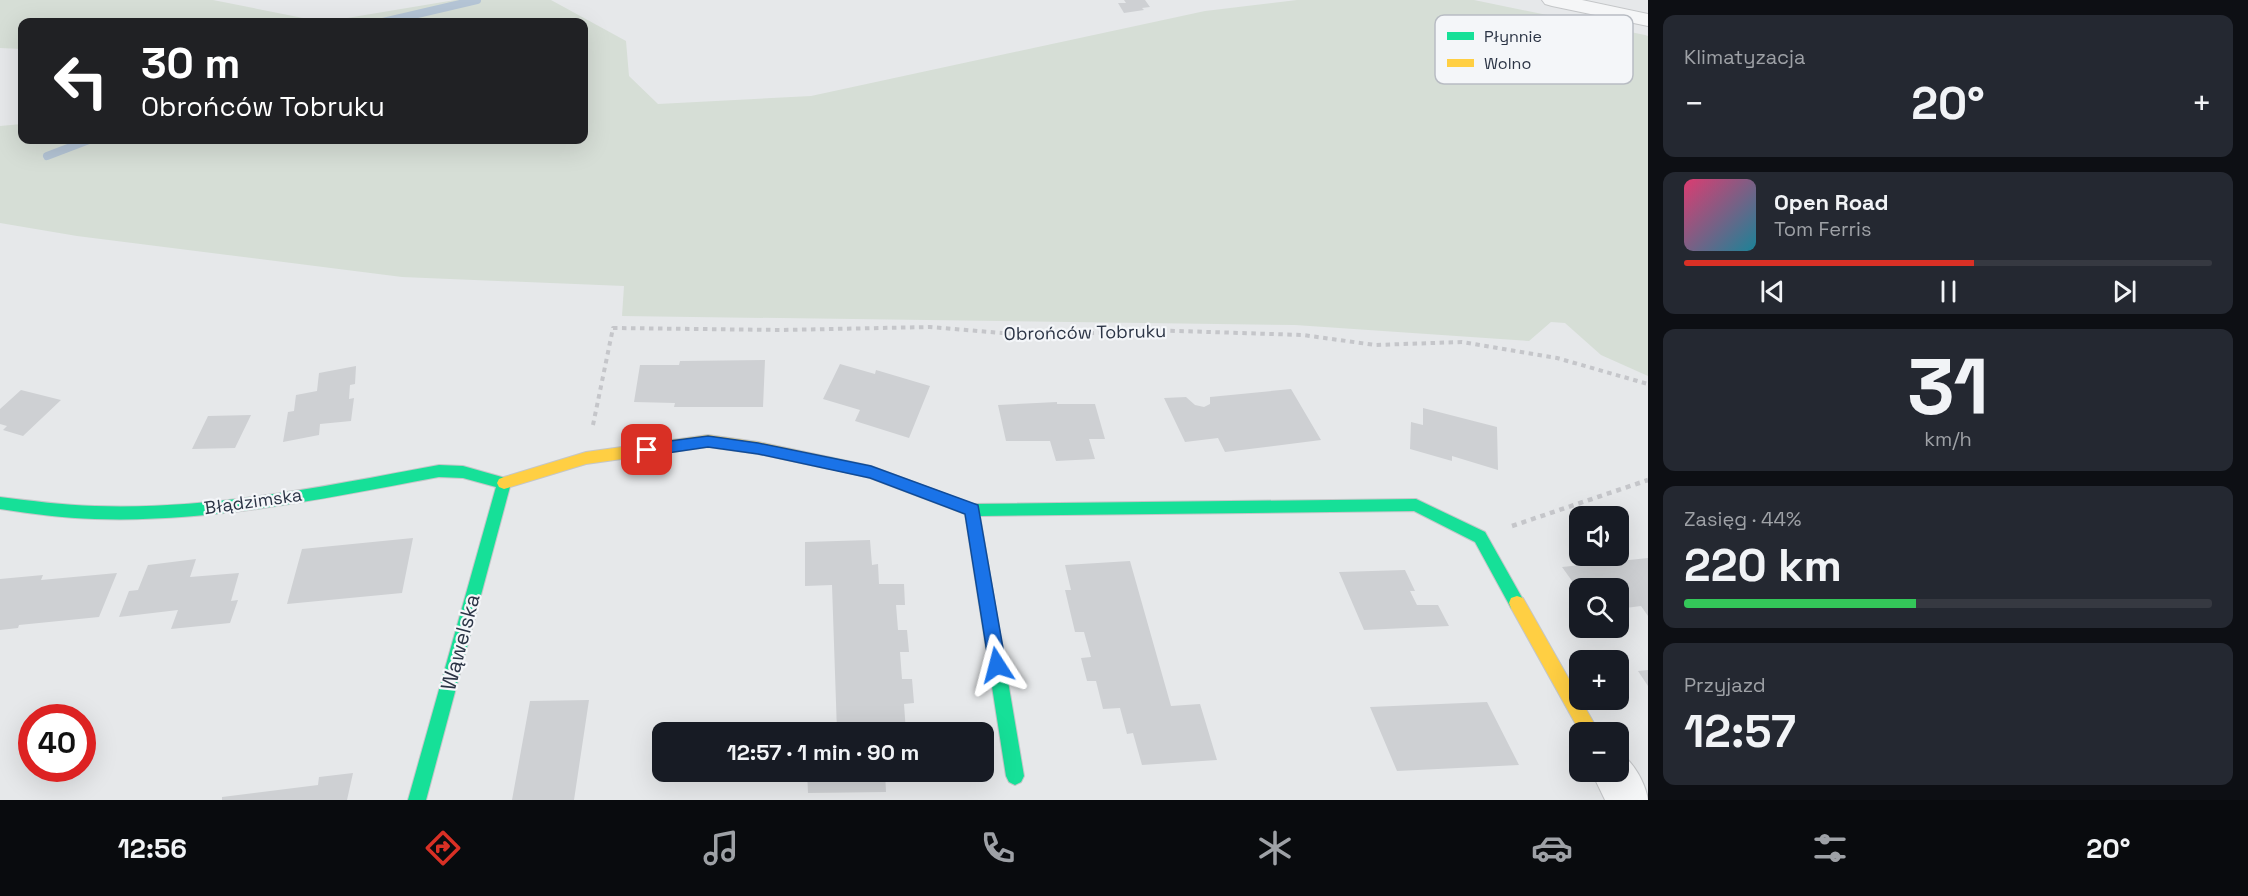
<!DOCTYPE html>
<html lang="pl">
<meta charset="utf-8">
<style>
body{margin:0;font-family:"Space Grotesk",sans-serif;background:#242831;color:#f1f3f6;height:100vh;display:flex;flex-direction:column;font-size:22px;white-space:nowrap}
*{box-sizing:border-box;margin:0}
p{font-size:20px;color:#9ea1a6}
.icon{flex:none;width:33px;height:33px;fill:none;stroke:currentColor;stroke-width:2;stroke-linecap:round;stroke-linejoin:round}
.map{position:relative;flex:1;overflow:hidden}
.sheet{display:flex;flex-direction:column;gap:15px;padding:15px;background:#0d0f14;width:600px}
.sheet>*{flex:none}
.hud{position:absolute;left:18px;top:18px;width:570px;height:126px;border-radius:12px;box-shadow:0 6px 24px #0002;background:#202124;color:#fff;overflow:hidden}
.controls{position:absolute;left:1569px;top:506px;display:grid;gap:12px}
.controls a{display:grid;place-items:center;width:60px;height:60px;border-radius:12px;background:#171b24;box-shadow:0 6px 24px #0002;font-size:30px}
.speed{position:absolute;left:18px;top:704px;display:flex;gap:12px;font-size:30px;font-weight:700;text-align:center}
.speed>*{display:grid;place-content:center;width:78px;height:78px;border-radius:50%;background:#171b24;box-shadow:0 6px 24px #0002;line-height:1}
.speed .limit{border:9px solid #d22;background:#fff;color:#111}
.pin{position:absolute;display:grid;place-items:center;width:51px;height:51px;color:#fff;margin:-26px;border-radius:12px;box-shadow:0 3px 9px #0006}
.me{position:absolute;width:66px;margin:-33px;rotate:351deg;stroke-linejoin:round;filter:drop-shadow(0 0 4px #0008)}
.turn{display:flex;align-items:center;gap:21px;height:126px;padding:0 24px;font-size:27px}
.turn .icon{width:78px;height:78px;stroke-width:2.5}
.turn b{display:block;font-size:42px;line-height:51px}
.big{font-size:45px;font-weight:800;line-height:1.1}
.sheet .widget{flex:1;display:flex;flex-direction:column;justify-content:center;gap:9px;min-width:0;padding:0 21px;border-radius:12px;background:#242831}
.sheet .dial{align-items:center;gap:0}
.dial b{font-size:78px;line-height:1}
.song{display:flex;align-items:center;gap:18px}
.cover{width:72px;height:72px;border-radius:9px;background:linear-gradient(135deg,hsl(340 70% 55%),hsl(190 70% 35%))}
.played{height:6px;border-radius:3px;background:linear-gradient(90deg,#d93025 55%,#363941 55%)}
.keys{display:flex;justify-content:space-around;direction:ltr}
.heat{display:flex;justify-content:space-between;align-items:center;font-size:33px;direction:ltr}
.charge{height:9px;border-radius:4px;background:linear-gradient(90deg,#34c759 44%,#363941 0)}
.trip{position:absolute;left:652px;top:722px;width:342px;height:60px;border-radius:12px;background:#171b24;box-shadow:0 6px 24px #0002;font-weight:800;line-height:60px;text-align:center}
.menu{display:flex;height:96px;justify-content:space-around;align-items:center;background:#090b0e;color:#9ea1a6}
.menu .icon{width:42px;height:42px}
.menu .on{color:#d93025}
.menu b{font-size:27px;color:#f1f3f6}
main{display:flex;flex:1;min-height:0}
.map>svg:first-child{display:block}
.green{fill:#d6ded6}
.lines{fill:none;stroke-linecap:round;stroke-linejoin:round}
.stream{stroke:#b4c4d5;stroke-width:8}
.building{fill:#ced0d3}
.street-casing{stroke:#c4c6c8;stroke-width:2}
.fast-casing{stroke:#c4c6c8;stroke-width:2}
.slow-casing{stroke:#c4c6c8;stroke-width:2}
.path-far1{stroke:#c5c6ca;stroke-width:4;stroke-dasharray:4.5 4.5;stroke-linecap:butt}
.path{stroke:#c5c6ca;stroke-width:4.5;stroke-dasharray:5 5;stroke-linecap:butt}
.street{fill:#f5f6f7;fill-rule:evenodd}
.fast{fill:#16e098;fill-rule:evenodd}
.slow{fill:#ffcf43;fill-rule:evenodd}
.route{fill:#1a73e8;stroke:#114b97;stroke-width:1.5}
.labels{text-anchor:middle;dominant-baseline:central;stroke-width:4.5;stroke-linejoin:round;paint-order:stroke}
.street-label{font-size:18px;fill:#2b3445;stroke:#f4f6f9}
.near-street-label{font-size:21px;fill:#2b3445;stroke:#f4f6f9}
.key{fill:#f4f6f9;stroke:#b8bcc3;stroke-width:1.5}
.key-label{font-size:16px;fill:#2b3445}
</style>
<main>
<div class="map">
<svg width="1648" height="800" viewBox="0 0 1648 800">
<rect width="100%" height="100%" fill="#e6e8ea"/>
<path class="green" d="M0 0H213L323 22 455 0H551L626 41 629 76 658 104 811 96 1205 11 1297 0H1474L1645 35 1648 36V376L1601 355 1565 323 1551 322 1529 341 1295 325 622 316 624 286 402 277 77 236 0 223V126L22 124V140H584V22H22V49L0 48Z"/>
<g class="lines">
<path class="stream" d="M383 22 477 0
M47 156 89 140"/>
</g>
<path class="building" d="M1124 0H1145L1150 7 1142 8 1144 10 1124 13 1118 3H1126Z
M765 360 763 407H674L675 403 634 402 640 365H679L680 361Z
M840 364 875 374 876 370 930 386 909 438 855 421 860 410 823 399Z
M356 366 355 384 350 385 349 399 354 398 351 421 320 424 319 435 283 442 288 412 294 411 296 395 317 391 319 373Z
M1291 389 1321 440 1225 452 1218 438 1185 442 1164 398 1186 397 1195 405 1204 407 1210 404V397Z
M21 390 61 400 23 436 3 430 7 426 0 424V409Z
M1057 402V404H1095L1105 439H1089L1095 459 1056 461 1050 441H1006L998 405Z
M1423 408 1497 427 1498 470 1452 456V461L1410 449 1411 422 1423 425Z
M251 415 235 448 192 449 208 416Z
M413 538 402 593 287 604 302 549Z
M870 540 872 565 878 564 879 584H904L905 605H896L898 630H907L909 652H900L902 679H912L914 703 904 704 906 732H837L832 585 805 586V542Z
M1648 558V616L1641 606 1618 609V588H1580V592L1562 567Z
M196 559 190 577 239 573 231 601 238 600 230 623 171 629 178 610 119 617 129 591 138 590 148 565Z
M1130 561 1171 706 1200 704 1217 760 1142 765 1133 733 1127 734 1120 708 1103 709 1096 681H1087L1081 658 1091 657 1084 632H1075L1065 590H1071L1065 565Z
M1405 570 1415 591H1410L1417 605H1438L1449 626 1364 630 1339 572Z
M117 573 99 617 19 625 18 628 0 630V579L43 575 41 580Z
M1648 670V686L1638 671Z
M589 700 574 800H512L530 701Z
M1487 702 1519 765 1397 771 1370 707Z
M807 771H885L886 792 808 793Z
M353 773 347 800H222V797L318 785 319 777Z"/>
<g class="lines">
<g class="street-casing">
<path id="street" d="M1542 0H1582L1648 14V26L1552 6 1545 4Z
M1618 753C1633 759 1646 785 1648 800H1605L1591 771H1618Z"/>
</g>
<g class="fast-casing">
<path id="fast" d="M829 457 871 466 972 504 1416 499 1485 532 1525 603 1523 608 1517 610 1511 608 1475 542 1414 511 980 516 1024 776 1021 782 1015 785 1009 782 1006 776 965 514 870 478 824 467 822 463 824 459Z
M439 465 463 466 509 479 511 483 426 800H408L496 487 463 478 439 477C326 498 211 523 95 519 63 518 32 514 0 509V497C32 501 63 505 95 506 211 510 326 486 439 465Z"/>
</g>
<g class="slow-casing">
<path id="slow" d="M708 435 758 442 829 457 834 459 836 463 834 467 829 469 758 454 708 447 586 464 504 489 499 487 497 483 499 479 504 477 586 452Z
M1517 596 1523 598 1599 732H1580L1511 608 1509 603 1511 598Z"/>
</g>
<path class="path-far1" d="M593 425 613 328 781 330 930 327 1038 336 1147 330 1303 335 1375 345 1462 342 1557 358 1648 384"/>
<path class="path" d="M1512 526 1648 480"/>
<use href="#street" class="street"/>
<use href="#fast" class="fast"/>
<use href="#slow" class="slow"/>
</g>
<path class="route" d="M708 436 758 443 871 466 978 505 1006 665 1003 671 997 673 991 671 989 665 965 514 870 478 758 454 708 447 647 456 642 454 640 450 642 446 647 444Z"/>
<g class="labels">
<g class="street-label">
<text transform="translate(1085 332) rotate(-1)">Obrońców Tobruku</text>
<text transform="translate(253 501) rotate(-8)">Błądzimska</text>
</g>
<g class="near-street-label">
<text transform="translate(460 642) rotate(-75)">Wąwelska</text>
</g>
</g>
<rect x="1435" y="15" width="198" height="69" rx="9" class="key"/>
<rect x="1447" y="32" width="27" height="8" fill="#16e098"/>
<rect x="1447" y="59" width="27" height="8" fill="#ffcf43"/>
<g class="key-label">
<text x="1484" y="42">Płynnie</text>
<text x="1484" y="69">Wolno</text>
</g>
</svg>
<div class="controls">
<a><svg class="icon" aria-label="sound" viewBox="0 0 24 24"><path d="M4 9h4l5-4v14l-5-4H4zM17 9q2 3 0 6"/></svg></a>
<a><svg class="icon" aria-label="search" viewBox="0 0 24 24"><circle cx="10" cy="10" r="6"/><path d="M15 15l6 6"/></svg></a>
<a>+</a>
<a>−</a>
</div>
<div class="speed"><div class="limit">40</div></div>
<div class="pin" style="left:647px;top:450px;background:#d93025"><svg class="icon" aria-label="arrive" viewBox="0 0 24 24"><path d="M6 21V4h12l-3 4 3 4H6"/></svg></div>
<svg class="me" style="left:997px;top:665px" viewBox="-20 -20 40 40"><path d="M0-17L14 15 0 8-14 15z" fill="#1a73e8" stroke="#fff" stroke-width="4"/></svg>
<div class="trip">12:57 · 1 min · 90 m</div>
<div class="hud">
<div class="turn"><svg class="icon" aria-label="left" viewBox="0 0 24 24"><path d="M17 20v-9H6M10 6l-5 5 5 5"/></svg><div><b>30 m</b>Obrońców Tobruku</div></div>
</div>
</div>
<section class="sheet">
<div class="widget"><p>Klimatyzacja</p>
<div class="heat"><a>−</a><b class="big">20°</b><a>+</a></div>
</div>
<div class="widget">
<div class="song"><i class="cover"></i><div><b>Open Road</b><p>Tom Ferris</p></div></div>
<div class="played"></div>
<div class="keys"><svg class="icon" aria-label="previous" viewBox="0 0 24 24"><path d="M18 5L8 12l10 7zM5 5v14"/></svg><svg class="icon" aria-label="pause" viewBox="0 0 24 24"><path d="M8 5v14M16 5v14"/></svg><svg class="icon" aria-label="next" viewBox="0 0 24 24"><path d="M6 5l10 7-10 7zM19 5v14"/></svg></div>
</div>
<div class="widget dial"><b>31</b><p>km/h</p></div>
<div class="widget"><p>Zasięg · 44%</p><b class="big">220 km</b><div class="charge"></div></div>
<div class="widget"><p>Przyjazd</p><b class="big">12:57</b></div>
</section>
</main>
<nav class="menu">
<b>12:56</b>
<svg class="icon on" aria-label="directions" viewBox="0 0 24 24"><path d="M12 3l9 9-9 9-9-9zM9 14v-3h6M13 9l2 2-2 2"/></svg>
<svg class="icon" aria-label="music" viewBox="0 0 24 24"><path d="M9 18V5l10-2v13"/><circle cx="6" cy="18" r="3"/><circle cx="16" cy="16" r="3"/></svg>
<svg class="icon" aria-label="phone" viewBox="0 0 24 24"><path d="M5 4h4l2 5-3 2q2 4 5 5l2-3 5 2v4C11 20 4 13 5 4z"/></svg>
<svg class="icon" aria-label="climate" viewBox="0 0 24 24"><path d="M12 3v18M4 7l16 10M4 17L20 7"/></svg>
<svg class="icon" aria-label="car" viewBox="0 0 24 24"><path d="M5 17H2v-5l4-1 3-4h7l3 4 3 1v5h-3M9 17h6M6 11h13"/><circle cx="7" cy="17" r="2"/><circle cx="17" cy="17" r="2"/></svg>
<svg class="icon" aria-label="filters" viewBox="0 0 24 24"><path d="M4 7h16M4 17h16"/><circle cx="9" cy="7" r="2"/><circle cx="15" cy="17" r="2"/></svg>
<b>20°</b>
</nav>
